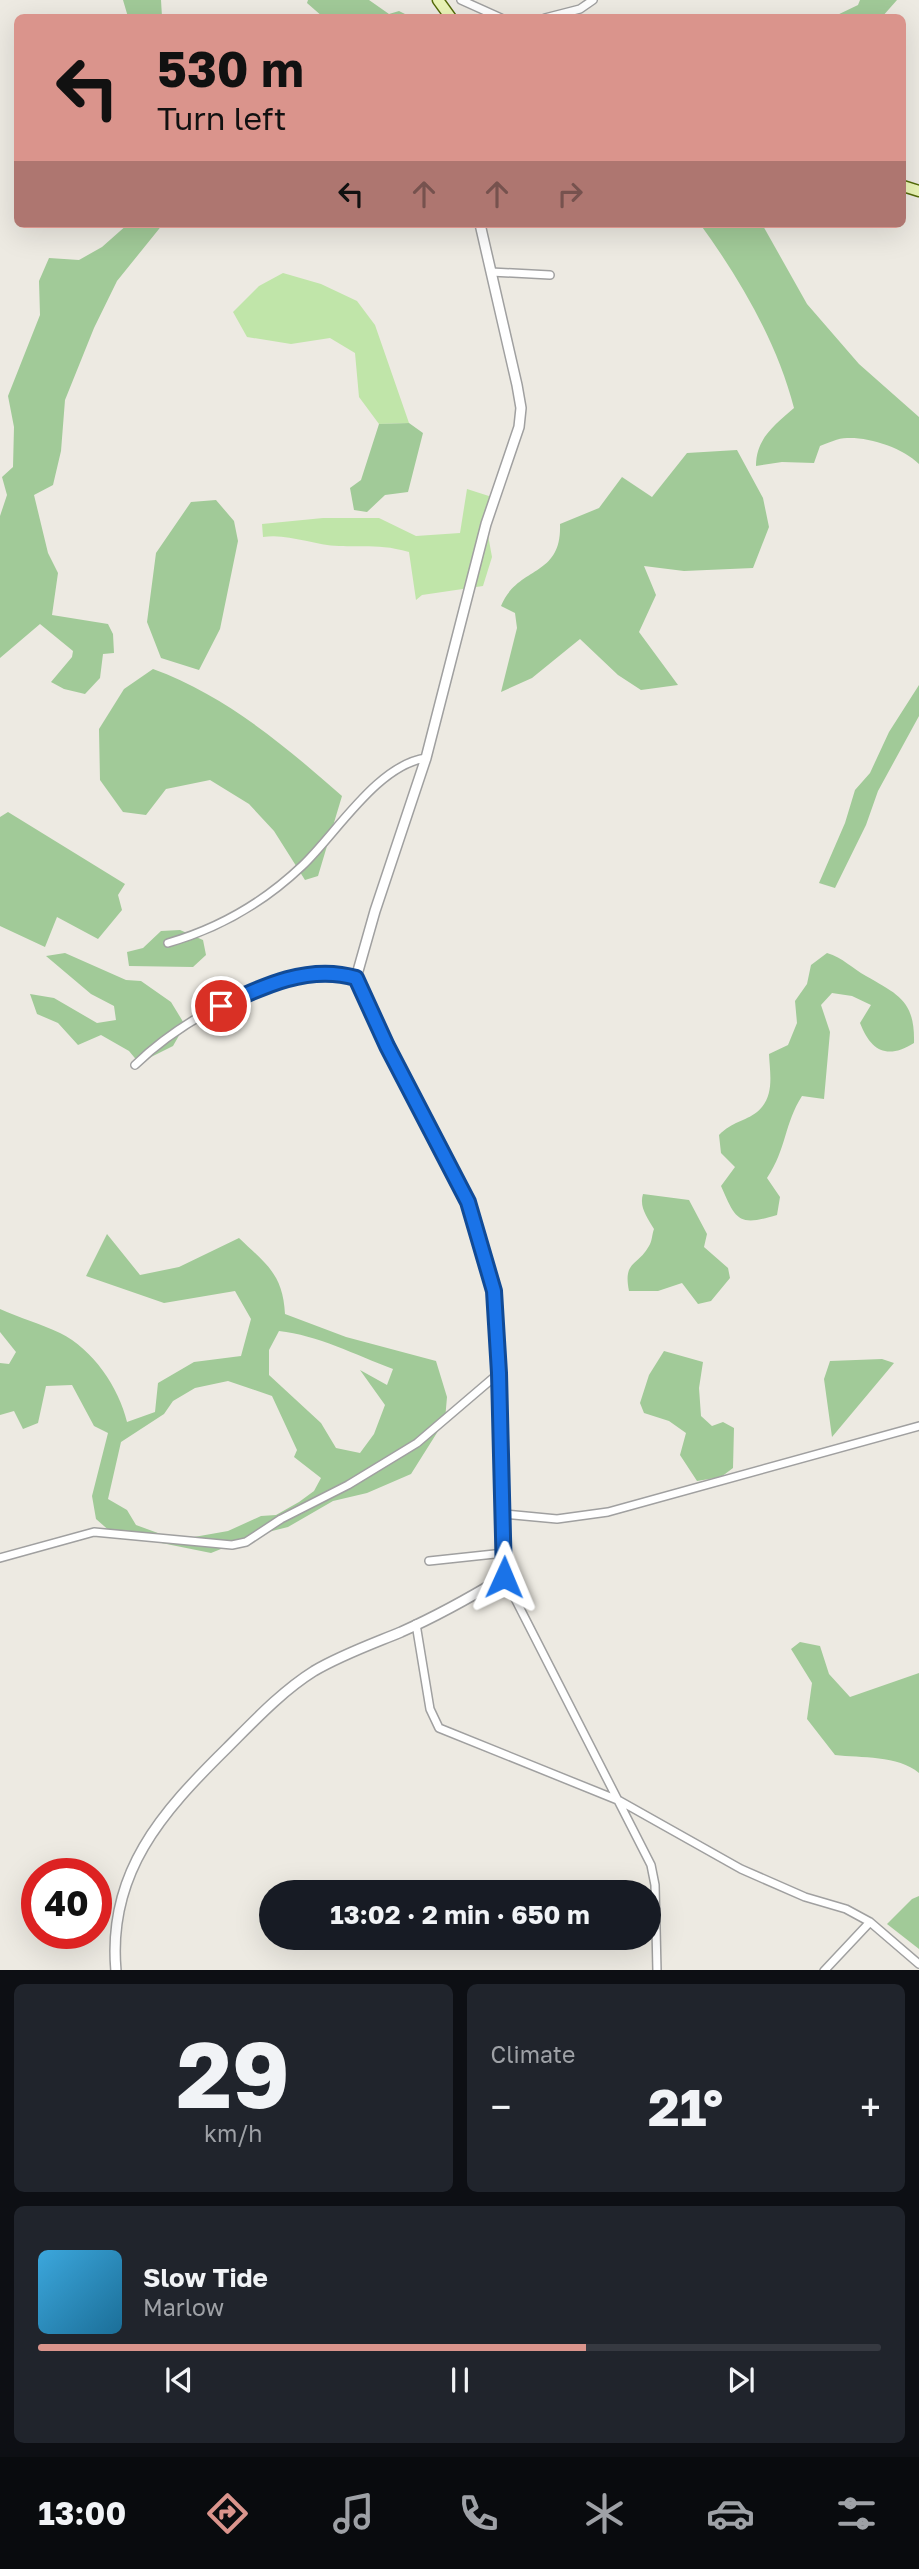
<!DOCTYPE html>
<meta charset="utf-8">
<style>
body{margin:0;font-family:"Golos Text",sans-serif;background:#20242c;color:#f1f3f6;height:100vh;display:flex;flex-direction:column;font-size:26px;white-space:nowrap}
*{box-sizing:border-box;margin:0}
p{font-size:23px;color:#9ea1a6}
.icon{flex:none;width:38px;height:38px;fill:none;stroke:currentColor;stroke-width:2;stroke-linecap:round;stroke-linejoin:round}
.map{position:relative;height:1970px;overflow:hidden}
.panel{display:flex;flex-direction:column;gap:14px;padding:14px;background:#0d0f14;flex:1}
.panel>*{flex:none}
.guide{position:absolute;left:14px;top:14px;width:892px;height:214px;border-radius:10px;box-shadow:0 7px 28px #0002;background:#da948c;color:#111;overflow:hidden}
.speed{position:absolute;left:21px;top:1858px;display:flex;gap:14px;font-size:35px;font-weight:700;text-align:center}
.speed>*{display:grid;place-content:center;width:91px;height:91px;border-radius:50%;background:#171b24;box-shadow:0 7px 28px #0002;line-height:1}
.speed .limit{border:10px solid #d22;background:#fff;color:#111}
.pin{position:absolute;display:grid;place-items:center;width:60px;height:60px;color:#fff;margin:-30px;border:4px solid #fff;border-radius:50%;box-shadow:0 2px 7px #0007}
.me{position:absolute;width:77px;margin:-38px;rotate:1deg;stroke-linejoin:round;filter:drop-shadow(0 0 5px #0008)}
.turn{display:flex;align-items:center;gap:24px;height:147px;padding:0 28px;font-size:32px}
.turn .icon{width:91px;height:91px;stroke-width:2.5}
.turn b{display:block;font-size:49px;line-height:60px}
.lanes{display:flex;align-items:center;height:66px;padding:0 28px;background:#0003;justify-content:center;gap:35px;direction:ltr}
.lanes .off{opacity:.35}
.big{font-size:52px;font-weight:700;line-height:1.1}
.panel .card{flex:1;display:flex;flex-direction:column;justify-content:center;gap:10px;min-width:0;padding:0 24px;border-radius:10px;background:#20242c}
.panel .dial{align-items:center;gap:0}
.dial b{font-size:91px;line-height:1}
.song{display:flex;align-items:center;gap:21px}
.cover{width:84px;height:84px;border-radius:10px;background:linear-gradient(135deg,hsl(200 70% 55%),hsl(200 70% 35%))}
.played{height:7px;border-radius:4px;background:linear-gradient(90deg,#da948c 65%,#363941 65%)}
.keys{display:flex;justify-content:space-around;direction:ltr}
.heat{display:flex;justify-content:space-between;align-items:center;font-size:38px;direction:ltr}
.panel .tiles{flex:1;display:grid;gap:14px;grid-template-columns:1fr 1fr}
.card:last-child{grid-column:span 2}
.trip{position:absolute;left:259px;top:1880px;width:402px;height:70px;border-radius:35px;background:#171b24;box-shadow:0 7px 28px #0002;font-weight:700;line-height:70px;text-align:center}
.dock{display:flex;height:112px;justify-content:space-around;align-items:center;background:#090b0e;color:#9ea1a6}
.dock .icon{width:49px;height:49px}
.dock .active{color:#da948c}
.dock b{font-size:32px;color:#f1f3f6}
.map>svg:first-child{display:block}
.grass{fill:#c0e5a9}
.forest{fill:#a1ca98;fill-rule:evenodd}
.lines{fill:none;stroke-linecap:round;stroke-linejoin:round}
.minor-casing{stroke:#a0a0a0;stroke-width:10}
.tertiary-casing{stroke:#a0a0a0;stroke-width:12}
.secondary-casing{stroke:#556b0a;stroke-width:13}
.minor{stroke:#fff;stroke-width:7}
.tertiary{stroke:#fff;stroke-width:9}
.secondary{stroke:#ebf5b7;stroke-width:10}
.route-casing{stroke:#114b97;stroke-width:18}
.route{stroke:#1a73e8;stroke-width:12}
</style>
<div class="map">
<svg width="919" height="1971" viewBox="0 0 919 1971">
<rect width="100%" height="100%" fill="#edeae2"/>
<path class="grass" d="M283 273 321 284 357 301 375 325 409 423 379 424 359 397 355 353 330 338 291 344 247 337 233 312 259 286Z
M467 489 492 497 486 524 492 557 483 586 422 595 416 600 409 552C381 544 367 547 339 546 313 545 287 533 263 537L262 524 323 518H379L416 536 460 533Z"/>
<path class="forest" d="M123 0H161L162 17H128Z
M308 0H369L389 14 399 11 409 16 323 17 307 3Z
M860 0H897L882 17H833L858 5Z
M128 224H163L117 281 94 328 65 400 61 451 53 485 34 495 48 553 58 573 52 615 108 624 113 634 114 653 103 654 100 678 85 694 64 689 51 682 72 657 73 651 40 624 0 658V516L7 495 2 477 13 467 14 427 8 396 40 315 39 281 49 258 79 260 102 247Z
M700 224H762L807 304 859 364 919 417V464C903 448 870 437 847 438 838 438 828 443 820 446L814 463 782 462 756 466C756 438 775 425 794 408 777 342 740 279 700 224Z
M409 423 423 433 408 492 385 495 367 512 354 510 350 488 361 480 379 424Z
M737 450 763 498 769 527 753 568 684 571 644 566 656 595 639 632 678 685 641 690 618 675 580 639 532 678 501 692 517 628 515 613 501 606C518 565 562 578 560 524L599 508 622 477 652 497 687 453Z
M216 500 234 521 238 541 220 629 199 670 161 658 147 622 156 553 191 502Z
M153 669C225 695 285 746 342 796L318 876 305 880 274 831 249 804 210 780 166 789 146 815 123 812 100 780 99 729 124 689Z
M919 685V716L878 791 866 825 835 888 819 883 845 823 855 790 870 773 889 732Z
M8 812 125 884 118 895 122 910 98 939 57 917 45 947 0 926V817Z
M180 930 203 940 206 955 193 967 129 966 127 952 143 948 161 931Z
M65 953 126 980 141 981 171 1002 185 1025 173 1046 139 1063 129 1051 101 1035 78 1045 58 1023 37 1014 30 994 54 998 97 1023 116 1020 114 1006 91 994 46 956Z
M827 953C843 958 852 968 866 976 899 995 915 1001 914 1043 887 1060 871 1051 860 1023L871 1005 852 996 832 993 821 1005 830 1032 824 1099 802 1096C784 1124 787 1148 767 1178L780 1197 777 1215C738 1227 736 1220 721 1186L735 1167 721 1153 719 1135C733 1121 744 1122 757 1112 775 1097 770 1075 769 1054L788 1045 797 1023 795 1001 807 984 811 965Z
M643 1194 689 1200 707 1234 704 1247 728 1268 730 1278 711 1301 698 1304 682 1283 658 1291H629C623 1261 637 1267 649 1246 652 1242 652 1234 654 1229 647 1217 639 1207 643 1194Z
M107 1234 140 1275 179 1267 239 1238C266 1264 283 1274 285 1314L346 1337 436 1361 447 1397 445 1420 411 1474 367 1493 333 1501 288 1527 256 1535 211 1553 112 1533 96 1519 92 1496 108 1433 94 1426 72 1385 46 1386 38 1423 23 1429 14 1411 0 1415V1363L9 1364 16 1352 0 1332V1309C20 1318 41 1324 60 1333 93 1349 119 1388 127 1422L155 1412 158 1383 194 1362 241 1356 251 1319 235 1291 164 1303 86 1276ZM279 1331C317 1335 356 1355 393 1369L387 1385 360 1370 385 1405 374 1434 360 1453 336 1448 321 1423 269 1375V1350ZM228 1381 272 1396 297 1450 294 1457 321 1478 314 1491 299 1502 276 1515 261 1516 228 1531 177 1540 136 1525 127 1510 108 1499 121 1442 164 1414 173 1401 195 1388Z
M664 1351 703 1362 699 1388 701 1416 712 1426 723 1422 734 1428 733 1468 721 1477 697 1481 680 1455 686 1433 669 1421 644 1413 640 1403 649 1375Z
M882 1359 894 1363 832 1437 824 1379 830 1361Z
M800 1642 820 1646 829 1674 850 1697 919 1673V1773C898 1755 861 1758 835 1755L807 1719 812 1683 791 1649Z
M919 1896V1949L887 1924 912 1899Z"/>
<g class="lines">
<g class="minor-casing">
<path id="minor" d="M461 0 501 18
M545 18 580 9 593 0
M491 272 550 275
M168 943C220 928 263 903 302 866 336 834 377 765 426 758
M135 1065C178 1023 244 988 303 973 320 970 340 973 356 978
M504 1514 557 1519 608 1512 919 1426
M0 1558 94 1532 232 1545 246 1542 281 1519 348 1485 417 1443 499 1373
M429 1561 504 1553
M504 1577 651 1865 655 1885 657 1971
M416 1624 430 1709 439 1728 620 1801 741 1869 805 1897 846 1909 870 1922 919 1964
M824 1971 870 1922"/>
</g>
<g class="tertiary-casing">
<path id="tertiary" d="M116 1971C107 1873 162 1812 227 1748 254 1721 282 1691 314 1671 341 1655 372 1644 401 1632 437 1616 471 1597 504 1577L505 1525 493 1291 468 1202 387 1046 356 978 375 911 426 758 486 524 519 427 521 408 517 385 480 224"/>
</g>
<g class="secondary-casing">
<path id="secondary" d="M438 0 451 18
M903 186 919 191"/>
</g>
<use href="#minor" class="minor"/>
<use href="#tertiary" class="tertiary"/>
<use href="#secondary" class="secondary"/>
</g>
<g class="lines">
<g class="route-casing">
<path id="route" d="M221 1006C263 986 309 964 356 978L387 1046 468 1202 494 1291 499 1373 504 1577"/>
</g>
<use href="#route" class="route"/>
</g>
</svg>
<div class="speed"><div class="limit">40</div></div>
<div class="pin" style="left:221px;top:1006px;background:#d93025"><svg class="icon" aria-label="arrive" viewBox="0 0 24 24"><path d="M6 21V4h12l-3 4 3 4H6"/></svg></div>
<svg class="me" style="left:504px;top:1577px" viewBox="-20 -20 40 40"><path d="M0-17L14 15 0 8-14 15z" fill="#1a73e8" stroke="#fff" stroke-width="4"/></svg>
<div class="trip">13:02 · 2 min · 650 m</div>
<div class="guide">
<div class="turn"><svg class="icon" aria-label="left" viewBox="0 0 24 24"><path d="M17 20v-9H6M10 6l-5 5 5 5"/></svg><div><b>530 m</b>Turn left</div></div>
<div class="lanes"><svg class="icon" aria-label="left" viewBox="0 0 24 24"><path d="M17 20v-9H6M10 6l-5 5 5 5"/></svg><svg class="icon off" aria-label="ahead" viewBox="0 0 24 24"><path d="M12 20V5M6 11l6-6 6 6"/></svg><svg class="icon off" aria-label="ahead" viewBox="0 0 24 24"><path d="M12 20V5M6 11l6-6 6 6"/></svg><svg class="icon off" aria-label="right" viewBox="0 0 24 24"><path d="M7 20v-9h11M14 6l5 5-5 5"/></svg></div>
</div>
</div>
<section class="panel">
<div class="tiles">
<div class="card dial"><b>29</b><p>km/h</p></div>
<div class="card"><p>Climate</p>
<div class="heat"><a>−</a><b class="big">21°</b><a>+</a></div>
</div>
<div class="card">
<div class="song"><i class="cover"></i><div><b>Slow Tide</b><p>Marlow</p></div></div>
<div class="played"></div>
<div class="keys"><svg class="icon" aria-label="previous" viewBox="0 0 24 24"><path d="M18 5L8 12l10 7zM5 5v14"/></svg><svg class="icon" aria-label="pause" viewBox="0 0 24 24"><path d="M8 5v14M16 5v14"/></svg><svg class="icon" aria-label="next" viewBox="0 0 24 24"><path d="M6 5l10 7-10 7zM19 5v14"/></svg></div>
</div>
</div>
</section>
<nav class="dock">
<b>13:00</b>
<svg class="icon active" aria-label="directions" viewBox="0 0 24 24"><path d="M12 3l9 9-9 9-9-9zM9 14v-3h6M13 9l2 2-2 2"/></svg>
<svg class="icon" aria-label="music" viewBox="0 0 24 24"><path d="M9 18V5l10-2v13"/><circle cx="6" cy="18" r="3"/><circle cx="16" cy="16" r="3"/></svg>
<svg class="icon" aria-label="phone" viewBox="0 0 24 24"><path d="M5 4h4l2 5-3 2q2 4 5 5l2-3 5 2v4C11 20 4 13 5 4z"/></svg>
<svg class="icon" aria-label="climate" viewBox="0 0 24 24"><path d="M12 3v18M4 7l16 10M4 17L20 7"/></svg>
<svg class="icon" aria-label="car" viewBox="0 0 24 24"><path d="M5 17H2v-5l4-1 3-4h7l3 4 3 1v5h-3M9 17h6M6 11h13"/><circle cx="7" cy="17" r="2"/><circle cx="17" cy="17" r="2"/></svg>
<svg class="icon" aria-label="filters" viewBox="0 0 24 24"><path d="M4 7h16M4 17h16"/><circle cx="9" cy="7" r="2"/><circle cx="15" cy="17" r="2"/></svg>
</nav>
